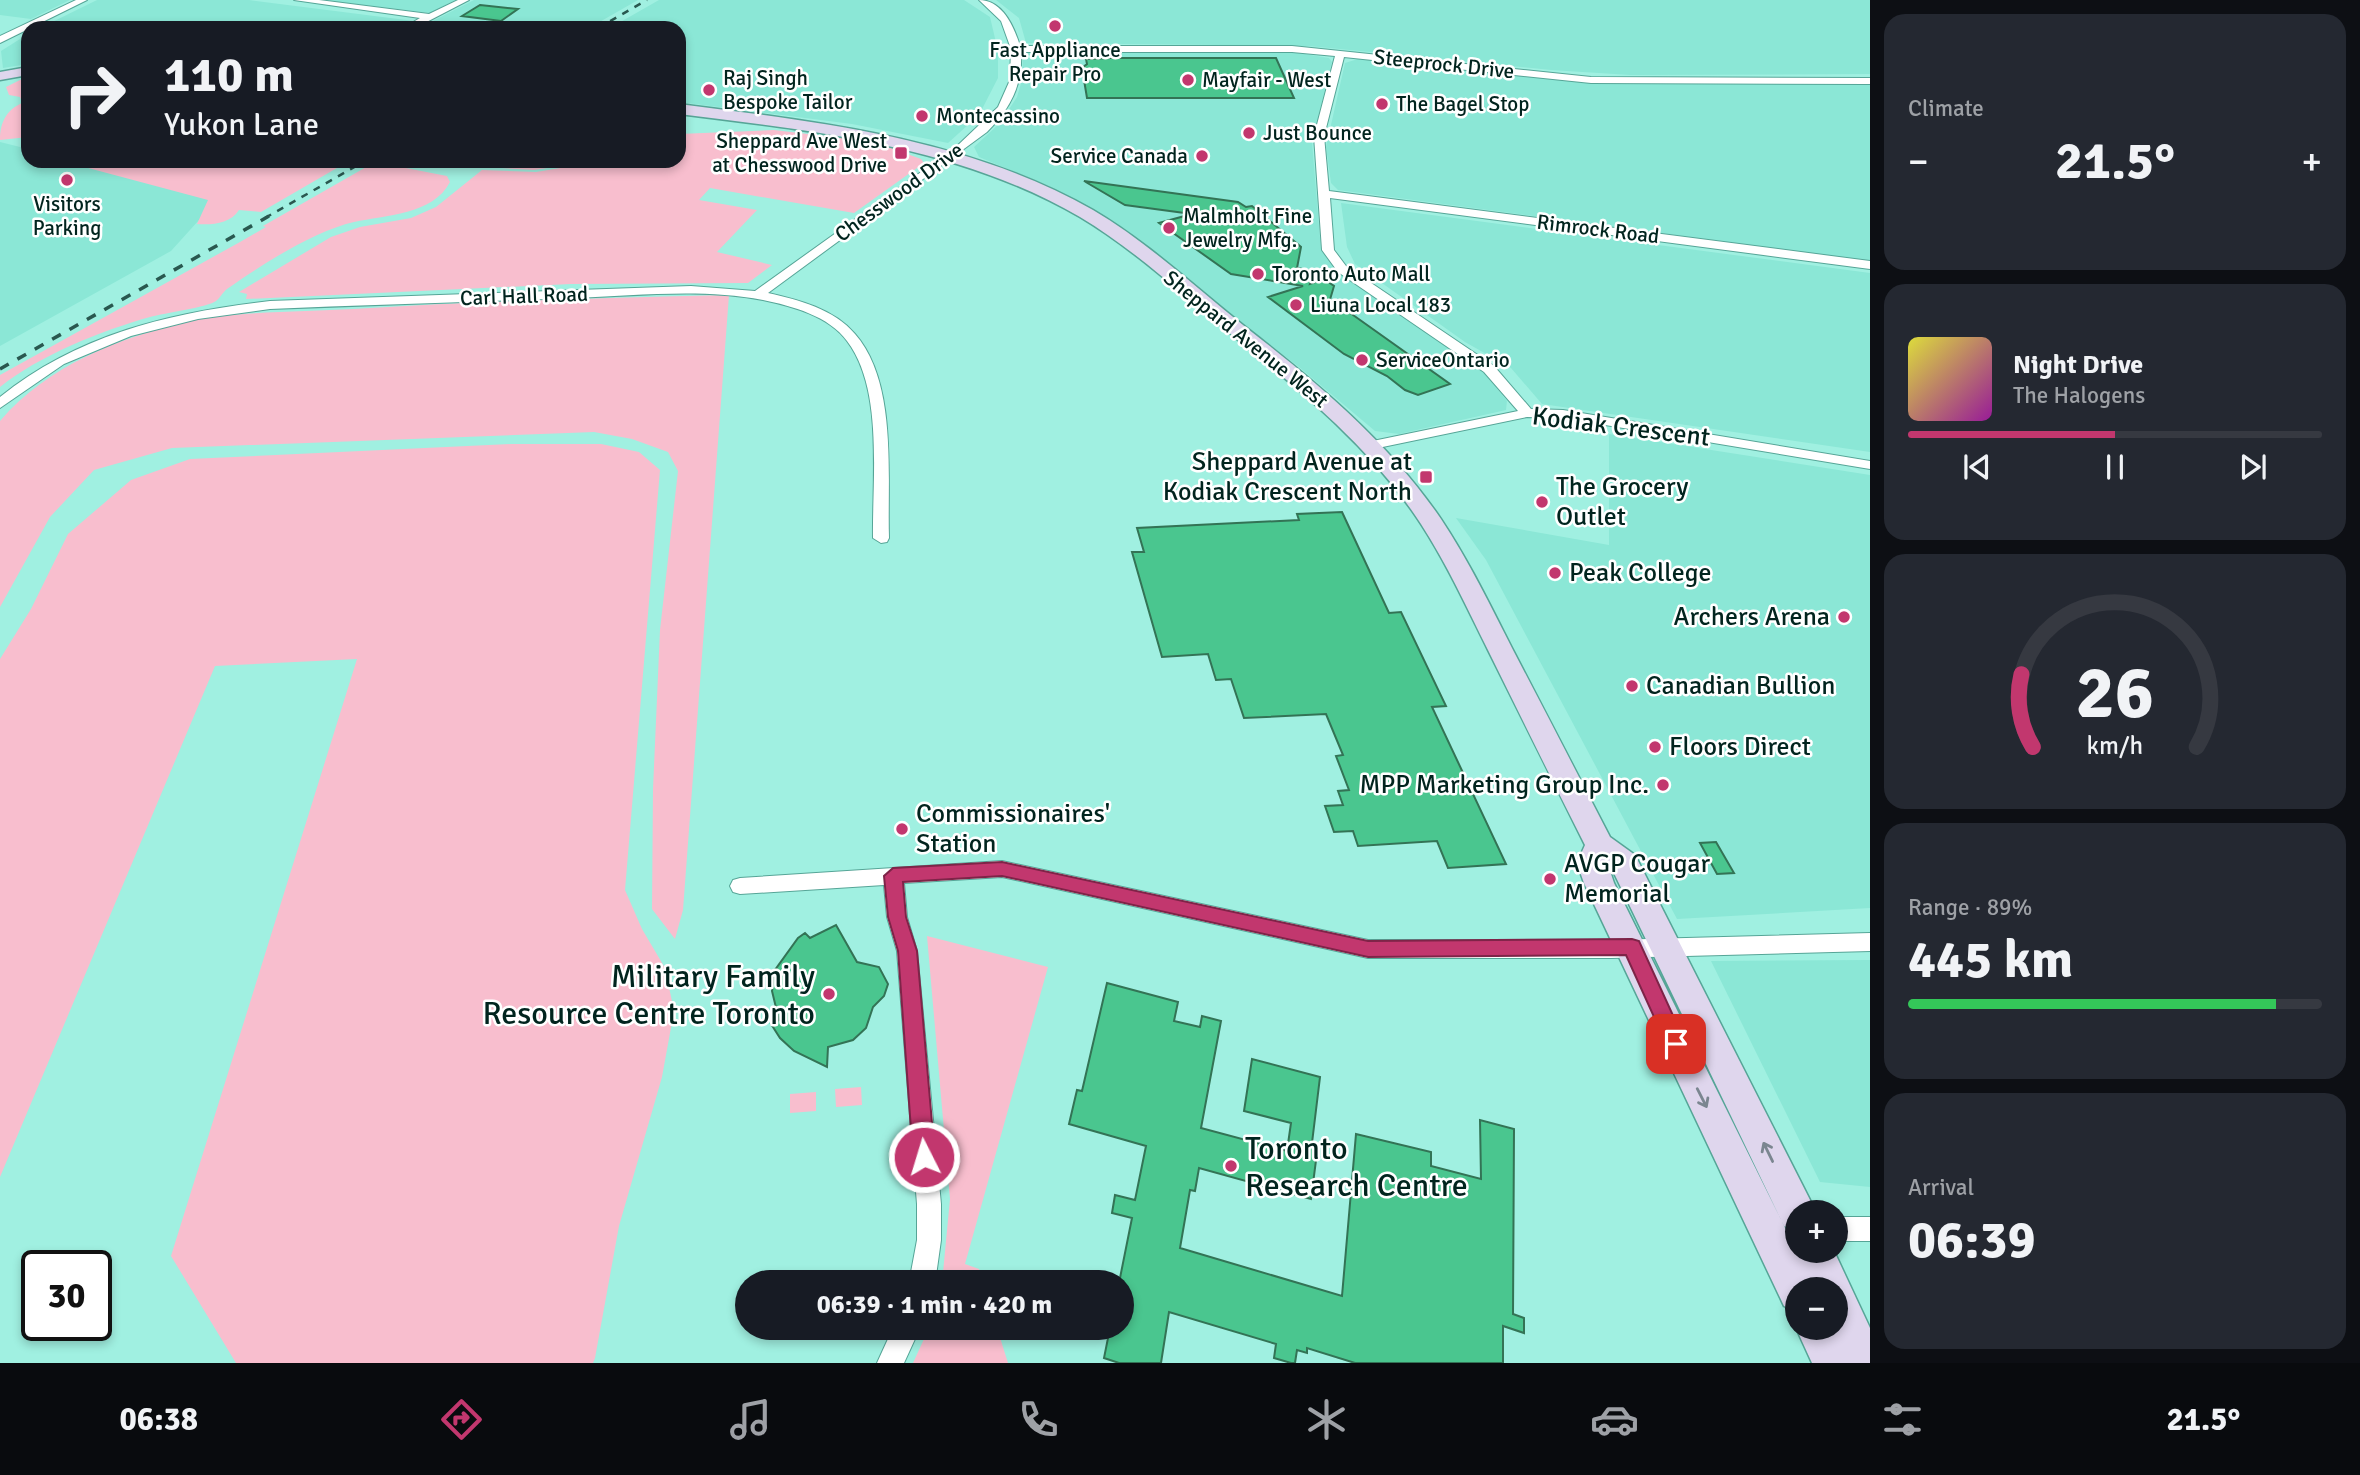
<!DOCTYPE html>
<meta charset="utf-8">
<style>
body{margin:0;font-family:Signika,sans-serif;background:#242831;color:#f1f3f6;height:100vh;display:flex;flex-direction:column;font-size:26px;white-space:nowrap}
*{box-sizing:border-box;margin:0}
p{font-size:23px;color:#9ea1a6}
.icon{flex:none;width:38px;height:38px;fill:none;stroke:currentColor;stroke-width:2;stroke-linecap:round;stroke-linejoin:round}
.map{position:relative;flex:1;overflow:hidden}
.panel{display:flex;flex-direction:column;gap:14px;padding:14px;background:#0d0f14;width:490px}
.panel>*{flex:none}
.banner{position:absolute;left:21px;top:21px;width:665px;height:147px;border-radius:21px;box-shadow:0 4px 10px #0003;background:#171b24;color:#f1f3f6;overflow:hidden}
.fabs{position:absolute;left:1785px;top:1200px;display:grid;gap:14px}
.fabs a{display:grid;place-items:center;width:63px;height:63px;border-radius:50%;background:#171b24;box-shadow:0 4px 10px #0003;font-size:35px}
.speed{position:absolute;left:21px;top:1250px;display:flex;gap:14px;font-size:35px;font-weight:700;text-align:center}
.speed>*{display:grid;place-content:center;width:91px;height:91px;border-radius:50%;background:#171b24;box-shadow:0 4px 10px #0003;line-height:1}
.speed .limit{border:4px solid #111;border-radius:10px;background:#fff;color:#111}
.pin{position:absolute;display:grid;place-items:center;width:60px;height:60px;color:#fff;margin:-30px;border-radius:14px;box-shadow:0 4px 10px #0006}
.me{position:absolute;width:77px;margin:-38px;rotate:355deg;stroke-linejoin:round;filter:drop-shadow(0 0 5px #0008)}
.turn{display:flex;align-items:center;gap:24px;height:147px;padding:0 28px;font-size:32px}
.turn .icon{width:91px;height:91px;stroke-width:2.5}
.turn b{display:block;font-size:49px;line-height:60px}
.big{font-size:52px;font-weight:800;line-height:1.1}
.panel .tile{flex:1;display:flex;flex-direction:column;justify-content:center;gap:10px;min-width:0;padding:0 24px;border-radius:21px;background:#242831}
.panel .dial{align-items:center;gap:0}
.dial svg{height:182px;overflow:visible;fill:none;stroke:#363941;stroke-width:7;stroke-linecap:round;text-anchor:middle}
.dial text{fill:#f1f3f6;stroke:none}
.song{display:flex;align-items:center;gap:21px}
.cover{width:84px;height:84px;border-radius:10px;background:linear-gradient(135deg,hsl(60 70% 55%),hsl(300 70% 35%))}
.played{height:7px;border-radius:4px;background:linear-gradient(90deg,#c2376e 50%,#363941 50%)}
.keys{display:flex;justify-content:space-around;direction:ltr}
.heat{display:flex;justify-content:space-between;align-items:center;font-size:38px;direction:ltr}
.charge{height:10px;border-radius:5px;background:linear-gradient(90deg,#34c759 89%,#363941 0)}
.trip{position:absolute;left:735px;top:1270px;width:399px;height:70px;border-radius:35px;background:#171b24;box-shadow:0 4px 10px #0003;font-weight:800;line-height:70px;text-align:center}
.menu{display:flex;height:112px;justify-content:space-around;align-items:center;background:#090b0e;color:#9ea1a6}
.menu .icon{width:49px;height:49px}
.menu .current{color:#c2376e}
.menu b{font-size:32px;color:#f1f3f6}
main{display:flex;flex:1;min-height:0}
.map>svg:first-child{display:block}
.built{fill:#8be7d6}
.green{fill:#f8bece}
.building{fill:#4ac68f;stroke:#337355;stroke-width:2}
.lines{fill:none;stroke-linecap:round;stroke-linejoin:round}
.minor-casing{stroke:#56a597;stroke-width:2}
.secondary-casing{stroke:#56a597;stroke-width:3}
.minor{fill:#fff;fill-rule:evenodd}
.secondary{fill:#dfd6ed;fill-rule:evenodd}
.rail-far1{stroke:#29584f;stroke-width:2.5;stroke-dasharray:7 7;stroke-linecap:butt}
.rail{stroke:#29584f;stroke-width:3.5;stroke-dasharray:10 10;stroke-linecap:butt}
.oneway{stroke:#7b8690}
.route{fill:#c2376e;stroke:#7e2448;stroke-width:2}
.poi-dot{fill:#c2376e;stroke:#fff;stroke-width:2.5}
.labels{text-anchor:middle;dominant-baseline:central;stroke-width:5;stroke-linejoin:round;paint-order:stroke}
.far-poi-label{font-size:21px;fill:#01241e;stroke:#fff;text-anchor:start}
.far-street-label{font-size:21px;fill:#01241e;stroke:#fff}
.street-label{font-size:26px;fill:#01241e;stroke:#fff}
.poi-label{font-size:26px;fill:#01241e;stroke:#fff;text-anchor:start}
.near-poi-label{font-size:32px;fill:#01241e;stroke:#fff;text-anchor:end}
</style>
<main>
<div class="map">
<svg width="1870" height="1363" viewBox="0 0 1870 1363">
<rect width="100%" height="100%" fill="#a0f0e1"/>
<path class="built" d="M0 0H70L31 19 0 15Z
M97 0H249L414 21 401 28H40Z
M322 0H456L430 13Z
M474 0H638L589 28H419Z
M659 0H964L990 17 998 51V78L979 115 948 143 852 124 679 102V28H610Z
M996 0H1870V74L1630 75 1551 70 1309 46 1026 43 1019 18Z
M28 34V64L3 68 1 51Z
M1030 52H1292L1329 58 1332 62 1312 142 1321 250 1336 270 1484 373 1507 401 1506 410 1399 434 1375 431 1299 367 1115 226 1049 186 979 157 974 147 1000 123 1017 97 1022 80 1023 57Z
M1361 58 1592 83 1870 84V261L1338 190 1331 183 1326 147 1345 63Z
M0 142 28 149V161H73L218 199 171 251 0 346Z
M1341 203 1870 273V452L1542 404 1511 368 1465 342 1355 264 1347 247Z
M1609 434 1870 475V908L1677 919 1486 560 1456 518 1609 545Z
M1870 960V1187L1820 1182 1711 961Z"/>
<path class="green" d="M28 76V137L0 140C0 123 6 110 22 103L20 97 9 95 6 87Z
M774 130 850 139 891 148 921 159 924 163 854 213 710 188 699 200 757 210 717 252 772 265 748 283 571 284 246 299 247 294 239 292 331 237 360 227 411 218 436 207 482 170 536 172 603 161H679V134Z
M62 161H349L261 212 239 210C230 224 212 225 197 224L208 200Z
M489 161H594L534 170 486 167Z
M375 162 447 176 450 182C433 215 385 215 354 222 314 231 261 265 227 289 222 293 220 298 216 301 209 307 164 313 150 317 103 330 38 356 0 387V375L240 242 266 227 263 226Z
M729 295 683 910 675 939 652 909 653 789 660 630 678 471 668 452 632 439 594 432 172 448 94 470 50 517 0 607V421C48 365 119 338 189 321 236 311 304 312 353 309 478 301 604 298 729 295Z
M511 444H601L639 452 660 470 625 890 642 929 665 968 674 1011 662 1077 619 1226 595 1358 593 1363H236L171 1256 357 659 215 666 0 1177V659L31 609 68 534 131 480 190 459Z
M927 936 1048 967 965 1264 979 1269 984 1283H942L950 1199Z
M861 1087 862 1105 836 1107 835 1089Z
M816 1092V1111L790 1113V1094Z
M929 1328H997L1008 1363H913Z"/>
<path class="building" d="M480 5 518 9 501 21 462 16Z
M1111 58H1276L1294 98H1087L1082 68 1087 64 1086 59Z
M1084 181 1238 202 1246 207 1252 206 1301 247 1297 268 1314 271 1310 284 1324 279 1334 286 1329 303 1341 311 1346 310 1450 384 1418 395 1405 390 1387 376 1344 354 1268 297 1303 286 1231 274 1159 223 1192 214 1125 205Z
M1342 512 1389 613 1401 612 1446 706 1432 707 1506 864 1448 868 1437 841 1358 846 1353 831 1334 832 1325 806 1343 805 1338 791 1349 790 1336 756 1343 755 1326 714 1244 718 1231 679 1216 680 1208 654 1162 657 1132 552H1144L1137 528 1299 520 1297 514Z
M1716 842 1734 873 1717 874 1700 843Z
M836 925 857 962 879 967 888 984 884 996 873 1007 866 1028 853 1040 828 1047 827 1067 794 1051 780 1038 771 1024 779 1020 772 991 775 970 798 938 805 933 810 938Z
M1107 983 1178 1002 1174 1021 1200 1027 1202 1016 1221 1021 1201 1128 1287 1151 1291 1123 1244 1111 1252 1059 1320 1077 1312 1143 1318 1145 1311 1199 1199 1168 1195 1191 1190 1190 1180 1248 1342 1296 1356 1134 1431 1152V1166L1481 1179 1480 1120 1514 1129 1513 1314 1524 1318V1333L1503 1326V1363H1355L1307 1348V1353L1297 1350 1295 1363H1291L1274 1358 1276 1344 1169 1312 1161 1363H1119L1104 1358 1110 1328H1122V1283H1119L1132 1218 1112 1213 1115 1195 1135 1200 1146 1146 1069 1124 1077 1090 1082 1091Z"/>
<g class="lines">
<g class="minor-casing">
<path id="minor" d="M76 0H87L0 43V36Z
M294 0H319L429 14 458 0H469L415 28H403L420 18Z
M979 0C1002 0 1014 26 1020 46H1292L1591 77 1870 78V84L1591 83 1344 57 1324 136 1329 191 1870 261V269L1330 198 1334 250 1346 266 1494 366 1531 409 1563 410 1870 461V469L1563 418 1527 417 1373 449 1368 448V442L1518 411 1484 372 1338 272 1322 250 1314 136 1335 56 1292 52H1021C1023 85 1010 109 987 132L768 293C799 300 834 309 855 334 898 383 887 477 889 538L887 542 881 543 873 538C872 480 884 389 847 341 829 316 792 306 763 300 701 288 635 296 572 298 472 302 371 305 270 309L198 319 131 336 64 364 0 408V397C78 334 172 312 270 301L691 286 755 291 956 147 998 107 1010 80 1011 49 1001 21Z
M1002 861 1368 940H1611L1870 933V951L1611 958H1368L1002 877 904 883 907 917 917 951 941 1204V1240L935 1283H909L917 1240V1204L897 951 887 917 884 885 740 894 733 892 730 886 733 880 740 878Z
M1836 1217H1870V1241H1836Z
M893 1328H920L904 1363H877Z"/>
</g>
<g class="secondary-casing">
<path id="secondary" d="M28 67V75L0 80V72Z
M679 104C820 122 967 138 1093 210 1149 243 1197 289 1248 329 1320 385 1389 443 1441 519 1469 561 1491 607 1514 652 1546 713 1578 775 1610 837L1635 855 1810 1200 1815 1213H1797V1231L1784 1226 1613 871 1609 868 1614 883 1798 1254 1796 1251 1797 1249 1834 1251 1870 1328V1363H1812L1796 1328 1797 1324V1328H1836V1290H1797V1312L1784 1306 1584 883 1577 863 1585 845C1552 780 1520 715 1488 650 1467 608 1447 564 1421 524 1373 450 1305 394 1237 339 1186 298 1137 251 1080 217 958 146 816 131 679 114Z"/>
</g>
<use href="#minor" class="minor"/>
<use href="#secondary" class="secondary"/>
<path class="rail-far1" d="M598 28 647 0
M265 218 365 161"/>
<path class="rail" d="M0 369 269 216"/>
</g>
<defs><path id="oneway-shaft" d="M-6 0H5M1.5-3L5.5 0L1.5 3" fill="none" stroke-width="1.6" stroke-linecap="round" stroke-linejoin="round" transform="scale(1.75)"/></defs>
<g class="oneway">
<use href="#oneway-shaft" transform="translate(1702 1098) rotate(63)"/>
<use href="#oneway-shaft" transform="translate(1768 1152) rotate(-116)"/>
</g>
<path class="route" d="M1002 862 1368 941 1632 939 1639 941 1686 1044 1683 1050 1676 1053 1669 1050 1626 955 1368 957 1002 876 903 882 906 917 917 951 935 1157 932 1164 924 1167 917 1164 913 1157 898 951 888 917 884 876 893 868Z"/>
<g class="poi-dot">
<circle cx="1055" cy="26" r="7"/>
<circle cx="1188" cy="80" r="7"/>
<circle cx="709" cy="90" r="7"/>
<circle cx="1382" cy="104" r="7"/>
<circle cx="922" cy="116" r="7"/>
<circle cx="1249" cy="133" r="7"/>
<rect x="894" y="146" width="14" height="14" rx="3.5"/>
<circle cx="1202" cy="156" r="7"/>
<circle cx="67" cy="180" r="7"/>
<circle cx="1169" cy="228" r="7"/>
<circle cx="1258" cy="274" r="7"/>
<circle cx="1296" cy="305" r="7"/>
<circle cx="1362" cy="360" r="7"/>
<rect x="1419" y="470" width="14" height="14" rx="3.5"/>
<circle cx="1542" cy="502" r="7"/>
<circle cx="1555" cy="573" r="7"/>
<circle cx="1844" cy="617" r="7"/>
<circle cx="1632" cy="686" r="7"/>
<circle cx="1655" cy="747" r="7"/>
<circle cx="1663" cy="785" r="7"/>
<circle cx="902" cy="829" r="7"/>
<circle cx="1550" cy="879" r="7"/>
<circle cx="829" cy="994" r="7"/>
<circle cx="1231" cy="1166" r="7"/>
</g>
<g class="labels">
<g class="far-poi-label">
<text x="1055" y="50" text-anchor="middle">Fast Appliance<tspan x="1055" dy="24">Repair Pro</tspan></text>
<text x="723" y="78">Raj Singh<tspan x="723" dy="24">Bespoke Tailor</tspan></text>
<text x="1202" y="80">Mayfair - West</text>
<text x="1396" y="104">The Bagel Stop</text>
<text x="936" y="116">Montecassino</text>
<text x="1263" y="133">Just Bounce</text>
<text x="887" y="141" text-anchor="end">Sheppard Ave West<tspan x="887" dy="24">at Chesswood Drive</tspan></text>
<text x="1188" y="156" text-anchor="end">Service Canada</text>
<text x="67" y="204" text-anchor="middle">Visitors<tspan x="67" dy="24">Parking</tspan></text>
<text x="1183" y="216">Malmholt Fine<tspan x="1183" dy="24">Jewelry Mfg.</tspan></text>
<text x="1272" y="274">Toronto Auto Mall</text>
<text x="1310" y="305">Liuna Local 183</text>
<text x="1376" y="360">ServiceOntario</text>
</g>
<g class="far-street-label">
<text transform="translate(1444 64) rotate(6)">Steeprock Drive</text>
<text transform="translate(899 192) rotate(-36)">Chesswood Drive</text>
<text transform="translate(1598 229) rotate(7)">Rimrock Road</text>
<text transform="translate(524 296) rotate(-2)">Carl Hall Road</text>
<text transform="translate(1246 339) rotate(39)">Sheppard Avenue West</text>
</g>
<g class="street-label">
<text transform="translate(1621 427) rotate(7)">Kodiak Crescent</text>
</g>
<g class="poi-label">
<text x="1412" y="462" text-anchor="end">Sheppard Avenue at<tspan x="1412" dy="30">Kodiak Crescent North</tspan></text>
<text x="1556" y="487">The Grocery<tspan x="1556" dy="30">Outlet</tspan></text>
<text x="1569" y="573">Peak College</text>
<text x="1830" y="617" text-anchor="end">Archers Arena</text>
<text x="1646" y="686">Canadian Bullion</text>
<text x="1669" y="747">Floors Direct</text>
<text x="1649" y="785" text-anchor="end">MPP Marketing Group Inc.</text>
<text x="916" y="814">Commissionaires'<tspan x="916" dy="30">Station</tspan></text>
<text x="1564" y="864">AVGP Cougar<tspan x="1564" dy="30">Memorial</tspan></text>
</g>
<g class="near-poi-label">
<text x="815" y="976">Military Family<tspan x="815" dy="37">Resource Centre Toronto</tspan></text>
<text x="1245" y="1148" text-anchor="start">Toronto<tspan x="1245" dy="37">Research Centre</tspan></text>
</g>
</g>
</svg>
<div class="fabs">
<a>+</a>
<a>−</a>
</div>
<div class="speed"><div class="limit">30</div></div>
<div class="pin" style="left:1676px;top:1044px;background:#d93025"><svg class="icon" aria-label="arrive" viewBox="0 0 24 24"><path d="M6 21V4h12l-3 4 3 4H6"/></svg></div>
<svg class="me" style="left:924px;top:1157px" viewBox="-20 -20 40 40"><circle r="17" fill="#c2376e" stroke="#fff" stroke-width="3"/><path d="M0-11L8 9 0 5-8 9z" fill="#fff"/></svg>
<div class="trip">06:39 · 1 min · 420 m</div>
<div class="banner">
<div class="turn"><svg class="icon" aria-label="right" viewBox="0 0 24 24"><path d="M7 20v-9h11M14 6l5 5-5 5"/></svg><div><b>110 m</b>Yukon Lane</div></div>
</div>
</div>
<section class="panel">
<div class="tile"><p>Climate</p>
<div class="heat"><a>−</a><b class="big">21.5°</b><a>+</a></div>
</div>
<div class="tile">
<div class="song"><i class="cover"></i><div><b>Night Drive</b><p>The Halogens</p></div></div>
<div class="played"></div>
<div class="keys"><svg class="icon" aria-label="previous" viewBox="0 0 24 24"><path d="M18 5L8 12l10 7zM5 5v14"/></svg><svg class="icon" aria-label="pause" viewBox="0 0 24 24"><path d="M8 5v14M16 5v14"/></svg><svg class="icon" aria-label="next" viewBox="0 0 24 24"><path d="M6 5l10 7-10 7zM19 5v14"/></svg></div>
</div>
<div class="tile dial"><svg viewBox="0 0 100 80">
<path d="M14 69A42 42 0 1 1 86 69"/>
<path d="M14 69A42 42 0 0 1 9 37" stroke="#c2376e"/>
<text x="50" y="56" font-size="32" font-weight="700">26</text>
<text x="50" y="72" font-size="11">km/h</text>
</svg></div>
<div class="tile"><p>Range · 89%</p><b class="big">445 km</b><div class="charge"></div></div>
<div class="tile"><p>Arrival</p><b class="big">06:39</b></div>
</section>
</main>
<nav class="menu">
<b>06:38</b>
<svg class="icon current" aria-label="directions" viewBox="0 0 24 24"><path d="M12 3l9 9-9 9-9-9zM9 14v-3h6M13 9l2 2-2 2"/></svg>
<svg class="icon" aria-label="music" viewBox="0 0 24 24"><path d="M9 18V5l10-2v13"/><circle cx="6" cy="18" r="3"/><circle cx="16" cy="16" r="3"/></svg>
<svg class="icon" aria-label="phone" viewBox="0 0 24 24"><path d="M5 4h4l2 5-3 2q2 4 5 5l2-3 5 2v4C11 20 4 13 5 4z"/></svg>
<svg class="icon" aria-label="climate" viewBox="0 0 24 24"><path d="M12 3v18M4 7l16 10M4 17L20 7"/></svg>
<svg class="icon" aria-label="car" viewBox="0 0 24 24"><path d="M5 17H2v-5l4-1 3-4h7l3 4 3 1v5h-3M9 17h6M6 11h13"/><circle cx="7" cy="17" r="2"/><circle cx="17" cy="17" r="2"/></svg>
<svg class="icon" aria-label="filters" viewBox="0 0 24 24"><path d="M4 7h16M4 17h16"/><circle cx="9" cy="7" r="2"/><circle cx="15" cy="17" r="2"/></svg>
<b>21.5°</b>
</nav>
